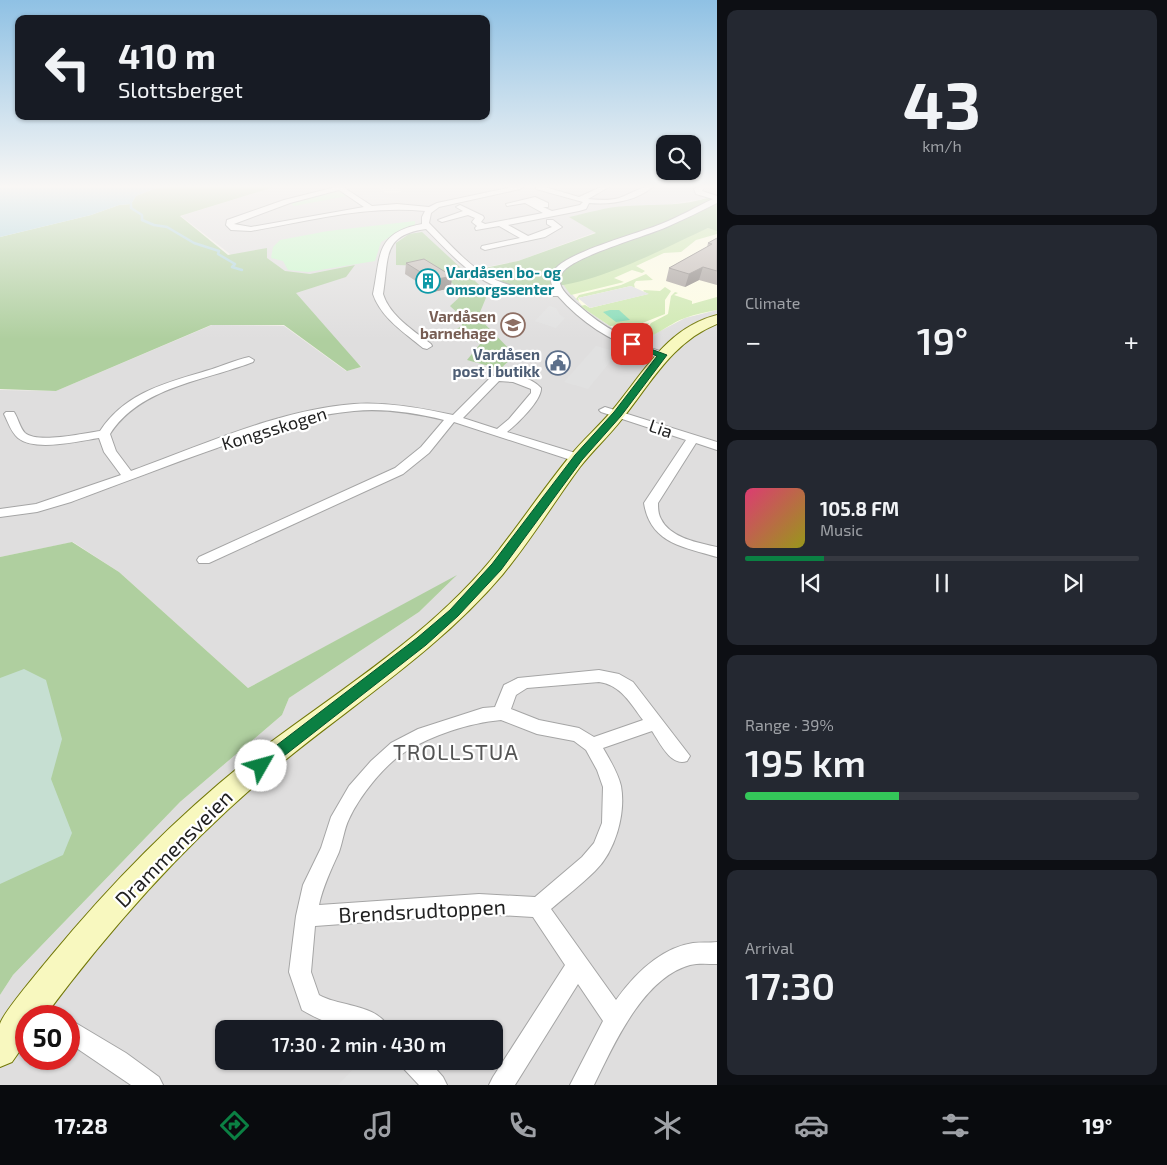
<!DOCTYPE html>
<meta charset="utf-8">
<style>
body{margin:0;font-family:"Exo 2",sans-serif;background:#242831;color:#f1f3f6;height:100vh;display:flex;flex-direction:column;font-size:19px;white-space:nowrap}
*{box-sizing:border-box;margin:0}
p{font-size:16px;color:#9ea1a6}
.icon{flex:none;width:28px;height:28px;fill:none;stroke:currentColor;stroke-width:2;stroke-linecap:round;stroke-linejoin:round}
.map{position:relative;flex:1;overflow:hidden}
.sheet{display:flex;flex-direction:column;gap:10px;padding:10px;background:#0d0f14;width:450px}
.sheet>*{flex:none}
.guide{position:absolute;left:15px;top:15px;width:475px;height:105px;border-radius:10px;box-shadow:0 1px 4px #0004;background:#171b24;color:#f1f3f6;overflow:hidden}
.tools{position:absolute;left:656px;top:135px;display:grid;gap:10px}
.tools a{display:grid;place-items:center;width:45px;height:45px;border-radius:10px;background:#171b24;box-shadow:0 1px 4px #0004;font-size:25px}
.speed{position:absolute;left:15px;top:1005px;display:flex;gap:10px;font-size:25px;font-weight:700;text-align:center}
.speed>*{display:grid;place-content:center;width:65px;height:65px;border-radius:50%;background:#171b24;box-shadow:0 1px 4px #0004;line-height:1}
.speed .limit{border:8px solid #d22;background:#fff;color:#111}
.pin{position:absolute;display:grid;place-items:center;width:42px;height:42px;color:#fff;margin:-21px;border-radius:10px;box-shadow:0 2px 8px #0006}
.me{position:absolute;width:55px;margin:-28px;rotate:52deg;stroke-linejoin:round;filter:drop-shadow(0 0 4px #0008)}
.turn{display:flex;align-items:center;gap:18px;height:105px;padding:0 20px;font-size:22px}
.turn .icon{width:65px;height:65px;stroke-width:2.5}
.turn b{display:block;font-size:35px;line-height:42px}
.big{font-size:38px;font-weight:600;line-height:1.1}
.sheet .widget{flex:1;display:flex;flex-direction:column;justify-content:center;gap:8px;min-width:0;padding:0 18px;border-radius:10px;background:#242831}
.sheet .dial{align-items:center;gap:0}
.dial b{font-size:65px;line-height:1}
.song{display:flex;align-items:center;gap:15px}
.cover{width:60px;height:60px;border-radius:8px;background:linear-gradient(135deg,hsl(340 70% 55%),hsl(60 70% 35%))}
.played{height:5px;border-radius:2px;background:linear-gradient(90deg,#0b8043 20%,#363941 20%)}
.keys{display:flex;justify-content:space-around;direction:ltr}
.heat{display:flex;justify-content:space-between;align-items:center;font-size:28px;direction:ltr}
.charge{height:8px;border-radius:4px;background:linear-gradient(90deg,#34c759 39%,#363941 0)}
.trip{position:absolute;left:215px;top:1020px;width:288px;height:50px;border-radius:10px;background:#171b24;box-shadow:0 1px 4px #0004;font-weight:600;line-height:50px;text-align:center}
.dock{display:flex;height:80px;justify-content:space-around;align-items:center;background:#090b0e;color:#9ea1a6}
.dock .icon{width:35px;height:35px}
.dock .current{color:#0b8043}
.dock b{font-size:22px;color:#f1f3f6}
main{display:flex;flex:1;min-height:0}
.map>svg:first-child{display:block}
.residential{fill:#dfdede;fill-rule:evenodd}
.education{fill:#fefde4}
.grass{fill:#cfe9b1}
.forest{fill:#afcf9f}
.wetland{fill:#c6dfd2}
.park{fill:#c8f8ca}
.pitch{fill:#89ddb9}
.parking{fill:#e1e1e1}
.water{fill:#abd4dd}
.lines{fill:none;stroke-linecap:round;stroke-linejoin:round}
.stream{stroke:#abd4dd;stroke-width:2.5}
.minor-casing{stroke:#a5a5a5;stroke-width:2}
.secondary-casing{stroke:#727808;stroke-width:2}
.minor{fill:#fff;fill-rule:evenodd}
.secondary{fill:#f8f8bf;fill-rule:evenodd}
.wall{fill:#a7a09c}
.shaded-wall{fill:#88827f}
.building{fill:#c2bab5;stroke:#88827f}
.route{fill:#0b8043;stroke:#07532c}
.labels{text-anchor:middle;dominant-baseline:central;stroke-width:4.5;stroke-linejoin:round;paint-order:stroke}
.far-culture-label{font-size:15px;font-weight:bold;fill:#0d838f;stroke:#fff;text-anchor:start}
.far-education-label{font-size:15px;font-weight:bold;fill:#785e54;stroke:#fff;text-anchor:end}
.far-service-label{font-size:15px;font-weight:bold;fill:#4e5e75;stroke:#fff;text-anchor:end}
.street-label{font-size:18px;fill:#212121;stroke:#fff}
.near-street-label{font-size:21px;fill:#212121;stroke:#fff}
.near-neighbourhood-label{font-size:22px;letter-spacing:1px;fill:#545454;stroke:#fff}
</style>
<main>
<div class="map">
<svg width="717" height="1085" viewBox="0 0 717 1085">
<rect width="100%" height="100%" fill="#f1eee8"/>
<path class="residential" d="M274 187H373L390 194 403 191 396 187H717V194L708 198 666 205 624 206 570 217 596 232 518 261 481 268 504 284 542 288 590 280 717 231V1085H0V995L13 975 180 802 282 715 289 698 419 612 455 577 248 688 119 572 73 542 0 557V390L56 391 212 325 284 326 346 371 362 367 257 275 181 216ZM26 1016H69V1059H26ZM224 1029H494V1061H224Z"/>
<path class="education" d="M717 230V310L685 318 643 340 617 331 585 309 559 279Z"/>
<path class="grass" d="M708 228 717 230V234L696 240 681 252 664 253 636 266 645 271 642 273 632 270 614 278 624 282 571 295 559 279Z
M646 274 653 280 636 281 634 284 635 288 631 286 578 298 579 301 576 299 579 295 621 285Z
M665 287 671 291 665 300V314L640 324 610 326 580 306 585 305 590 308 648 294 643 291 644 290 660 291Z
M675 292 678 293 674 295 692 301V304L717 297V310C707 312 696 314 685 318 672 322 654 338 642 338L651 323 668 314 671 296Z
M649 323 639 339 615 329 618 327Z"/>
<path class="forest" d="M166 187H274L180 216 228 255 267 248V258L285 271 310 274 355 265 346 277 296 293 361 367 347 371 284 325H211L56 391 0 389V237L91 215 119 205 131 204 136 196 156 188Z
M717 194V231L708 228C648 255 539 319 480 269L518 261 596 233 569 217C587 213 607 207 626 206 656 204 689 207 717 194Z
M422 232 488 293 478 317 515 355 500 369 467 360 480 344 470 337 445 335 462 326V317L450 306 464 293 431 266 396 265V243L409 234Z
M72 542 119 572 248 688 457 575 419 612 289 698 282 715 180 802 13 975 0 995V557Z"/>
<path class="wetland" d="M24 669 46 680 62 739 51 779 72 833 63 855 0 884V678Z"/>
<path class="park" d="M338 189 347 196 294 206 289 202Z
M415 221V227L402 230 381 242 375 261 308 272 288 270 283 261 271 258 273 247 280 240 328 231Z"/>
<path class="pitch" d="M610 310H619L630 320 616 322 603 312Z"/>
<path class="parking" d="M380 192 395 201 391 202 392 203 372 205 358 196Z
M631 286 649 294 590 308 578 298Z
M549 306 556 308 560 315 565 318 556 328 535 321Z
M596 346 618 352 588 389 564 382Z
M361 1061H412L435 1085H338Z"/>
<path class="water" d="M0 187H166L156 188 136 196 131 204 119 205 91 215 0 237Z"/>
<g class="lines">
<path class="stream" d="M131 204V208L142 215V220L154 225 167 227 194 243 219 251 218 254 235 264 232 267 242 270"/>
<g class="minor-casing">
<path id="minor" d="M336 187H343L372 206 397 204 429 207 437 203 512 187H523L520 189 439 207 431 213 429 223C471 266 489 291 554 290 549 281 550 273 558 266 576 250 636 234 661 224 679 217 696 207 713 199L696 194 694 189 697 187H704L702 191 717 196V203C701 211 685 219 669 226 648 236 573 256 562 273 554 285 569 297 577 304 603 328 632 343 666 353L667 355 666 357C658 359 650 355 643 352 610 341 581 322 558 296 489 296 472 276 426 229 382 235 389 257 383 294 390 316 413 330 431 344L432 346 427 349 423 348C405 333 381 318 373 294 381 255 375 233 422 224V217L425 211C367 205 308 221 251 231L231 230 226 225 227 220 284 200ZM339 190 364 207 251 227 234 224 290 203Z
M536 187H545L579 197 601 187H609L588 199C598 200 609 201 619 198 631 194 640 186 653 187 635 201 612 205 589 203L586 209 579 211 508 225 528 236 552 227 547 224V220H553L562 227 545 237 485 250 481 248 482 246 520 238 499 226 476 230 475 228 477 226 472 222 475 218 468 215 442 222 438 220 463 211 456 207 460 205 483 216 484 218 481 222 485 224 543 213 525 203 507 206 506 204 535 197 548 203V207H543L552 211 580 205 583 202 536 189Z
M249 357 254 360 253 362C204 381 140 387 110 434L116 451 131 471C203 445 278 410 354 404 388 402 420 408 453 415L492 376C508 372 530 376 541 388 542 400 517 424 507 432L582 455 584 458 582 461H574L454 422 429 453 403 474 209 563H199L197 560 199 557 395 468 421 447 444 420C415 413 384 408 354 411 306 415 262 432 217 448 168 465 120 484 71 502L37 512 0 517V509L36 504 121 475 104 452 99 438C79 441 35 452 18 438 11 432 8 422 4 414L6 412H14C18 418 20 428 25 433 38 444 84 433 100 431 126 392 166 383 209 370 222 366 235 360 249 357ZM499 381 513 382 531 389V393L509 419 497 429 463 418Z
M605 407 717 442V450L696 443 658 503C658 508 658 514 661 519 670 538 699 543 717 547V557C683 547 650 543 644 503L686 440 601 412 599 410Z
M599 670 619 674 633 682 690 756 687 761C671 767 660 743 652 731L603 748C610 760 618 773 621 786 626 814 615 852 595 871 581 885 566 896 551 909L616 1000C634 975 660 948 693 943 701 942 709 943 717 942V964C708 964 698 963 690 965 643 978 614 1044 594 1085H570L603 1021 578 984 515 1085H489L493 1077 565 965 533 917 479 914 315 926 311 972 319 995C340 1007 379 1004 389 1029 353 1029 334 1029 302 1010L289 972 296 916 303 885 321 848 331 817 349 786 371 761 391 743 418 729 483 708 495 707 504 685 518 678ZM599 682C621 685 631 704 643 720L594 737 579 728 539 720 511 709 516 695 527 688ZM501 720 537 734 574 741 586 750 597 770 603 787 602 823 594 843 582 857 535 897 479 894 319 905C323 886 331 870 339 852 343 841 344 829 349 819 359 797 384 765 405 752 432 735 469 723 501 720Z
M69 1019 126 1053 159 1077 163 1085H131L69 1043Z
M400 1061H429L443 1077 447 1085H419L404 1069Z"/>
</g>
<g class="secondary-casing">
<path id="secondary" d="M717 315V324C672 342 651 383 622 419 609 436 593 450 580 467 554 502 531 540 503 574 437 652 351 705 273 770 187 842 112 926 45 1016H26V1042L12 1062 0 1067C0 1053 0 1037 0 1024 2 1014 42 967 51 956 113 881 182 811 259 751 342 688 434 633 499 550 523 519 545 487 570 456 582 441 597 428 610 413 642 376 665 328 717 315Z"/>
</g>
<use href="#minor" class="minor"/>
<use href="#secondary" class="secondary"/>
</g>
<path class="wall" d="M717 238V285L699 280 685 287 666 281 669 268 707 247 708 243Z
M406 263 451 288 433 292 405 274Z"/>
<path class="shaded-wall" d="M703 267 699 280 685 287 689 274Z
M452 276 451 288 433 292V280Z"/>
<path class="building" d="M717 238V271L703 267 689 274 669 268 712 244 708 243Z
M424 259 452 276 433 280 406 263Z"/>
<linearGradient id="sky" x2="0" y2="1"><stop stop-color="#8fc1e4"/><stop offset="0.55" stop-color="#f9f7f5"/><stop offset="1" stop-color="#f9f7f5" stop-opacity="0"/></linearGradient>
<rect width="717" height="339" fill="url(#sky)"/>
<path class="route" d="M632 342 667 355 621 416 582 460 501 570 458 616 426 645 266 770 261 772 256 770 254 766 256 761 417 638 450 610 492 564 575 455 614 412 657 356 629 346V343Z"/>
<defs>
<g id="building-ring" transform="scale(1.25)"><circle r="9.5" fill="#fff" stroke="#0f9aa8" stroke-width="1.5"/><path d="M-4-6H4V6H1V3H-1V6H-4ZM-2.5-4.3h1.7v1.8h-1.7ZM.8-4.3h1.7v1.8H.8ZM-2.5-1h1.7V.8h-1.7ZM.8-1h1.7V.8H.8Z" fill="#0f9aa8"/></g>
<g id="school-ring" transform="scale(1.25)"><circle r="9.5" fill="#fff" stroke="#8d6e63" stroke-width="1.5"/><path d="M0-5L7-2L0 1L-7-2ZM-4 1L0 2.5L4 1V4Q0 6-4 4Z" fill="#8d6e63"/></g>
<g id="civic-ring" transform="scale(1.25)"><circle r="9.5" fill="#fff" stroke="#5c6f8a" stroke-width="1.5"/><path d="M-.6-6.5H3V-4.5H.6V-3L4-1V1h2V6H-6V1h2V-1L-.6-3ZM-1.2 2.5V6h2.4V2.5Z" fill="#5c6f8a"/></g>
</defs>
<g fill-rule="evenodd">
<use href="#building-ring" x="428" y="281"/>
<use href="#school-ring" x="513" y="325"/>
<use href="#civic-ring" x="558" y="363"/>
</g>
<g class="labels">
<g class="far-culture-label">
<text x="446" y="272">Vardåsen bo- og<tspan x="446" dy="17">omsorgssenter</tspan></text>
</g>
<g class="far-education-label">
<text x="496" y="316">Vardåsen<tspan x="496" dy="17">barnehage</tspan></text>
</g>
<g class="far-service-label">
<text x="540" y="354">Vardåsen<tspan x="540" dy="17">post i butikk</tspan></text>
</g>
<g class="street-label">
<text transform="translate(274 428) rotate(-17)">Kongsskogen</text>
<text transform="translate(661 428) rotate(19)">Lia</text>
</g>
<g class="near-street-label">
<text transform="translate(173 848) rotate(-45)">Drammensveien</text>
<text transform="translate(422 910) rotate(-3)">Brendsrudtoppen</text>
</g>
<g class="near-neighbourhood-label">
<text x="456" y="751">TROLLSTUA</text>
</g>
</g>
</svg>
<div class="tools">
<a><svg class="icon" aria-label="search" viewBox="0 0 24 24"><circle cx="10" cy="10" r="6"/><path d="M15 15l6 6"/></svg></a>
</div>
<div class="speed"><div class="limit">50</div></div>
<div class="pin" style="left:632px;top:344px;background:#d93025"><svg class="icon" aria-label="arrive" viewBox="0 0 24 24"><path d="M6 21V4h12l-3 4 3 4H6"/></svg></div>
<svg class="me" style="left:261px;top:766px" viewBox="-20 -20 40 40"><circle r="19" fill="#fff"/><path d="M0-13L10 11 0 6-10 11z" fill="#0b8043"/></svg>
<div class="trip">17:30 · 2 min · 430 m</div>
<div class="guide">
<div class="turn"><svg class="icon" aria-label="left" viewBox="0 0 24 24"><path d="M17 20v-9H6M10 6l-5 5 5 5"/></svg><div><b>410 m</b>Slottsberget</div></div>
</div>
</div>
<section class="sheet">
<div class="widget dial"><b>43</b><p>km/h</p></div>
<div class="widget"><p>Climate</p>
<div class="heat"><a>−</a><b class="big">19°</b><a>+</a></div>
</div>
<div class="widget">
<div class="song"><i class="cover"></i><div><b>105.8 FM</b><p>Music</p></div></div>
<div class="played"></div>
<div class="keys"><svg class="icon" aria-label="previous" viewBox="0 0 24 24"><path d="M18 5L8 12l10 7zM5 5v14"/></svg><svg class="icon" aria-label="pause" viewBox="0 0 24 24"><path d="M8 5v14M16 5v14"/></svg><svg class="icon" aria-label="next" viewBox="0 0 24 24"><path d="M6 5l10 7-10 7zM19 5v14"/></svg></div>
</div>
<div class="widget"><p>Range · 39%</p><b class="big">195 km</b><div class="charge"></div></div>
<div class="widget"><p>Arrival</p><b class="big">17:30</b></div>
</section>
</main>
<nav class="dock">
<b>17:28</b>
<svg class="icon current" aria-label="directions" viewBox="0 0 24 24"><path d="M12 3l9 9-9 9-9-9zM9 14v-3h6M13 9l2 2-2 2"/></svg>
<svg class="icon" aria-label="music" viewBox="0 0 24 24"><path d="M9 18V5l10-2v13"/><circle cx="6" cy="18" r="3"/><circle cx="16" cy="16" r="3"/></svg>
<svg class="icon" aria-label="phone" viewBox="0 0 24 24"><path d="M5 4h4l2 5-3 2q2 4 5 5l2-3 5 2v4C11 20 4 13 5 4z"/></svg>
<svg class="icon" aria-label="climate" viewBox="0 0 24 24"><path d="M12 3v18M4 7l16 10M4 17L20 7"/></svg>
<svg class="icon" aria-label="car" viewBox="0 0 24 24"><path d="M5 17H2v-5l4-1 3-4h7l3 4 3 1v5h-3M9 17h6M6 11h13"/><circle cx="7" cy="17" r="2"/><circle cx="17" cy="17" r="2"/></svg>
<svg class="icon" aria-label="filters" viewBox="0 0 24 24"><path d="M4 7h16M4 17h16"/><circle cx="9" cy="7" r="2"/><circle cx="15" cy="17" r="2"/></svg>
<b>19°</b>
</nav>
